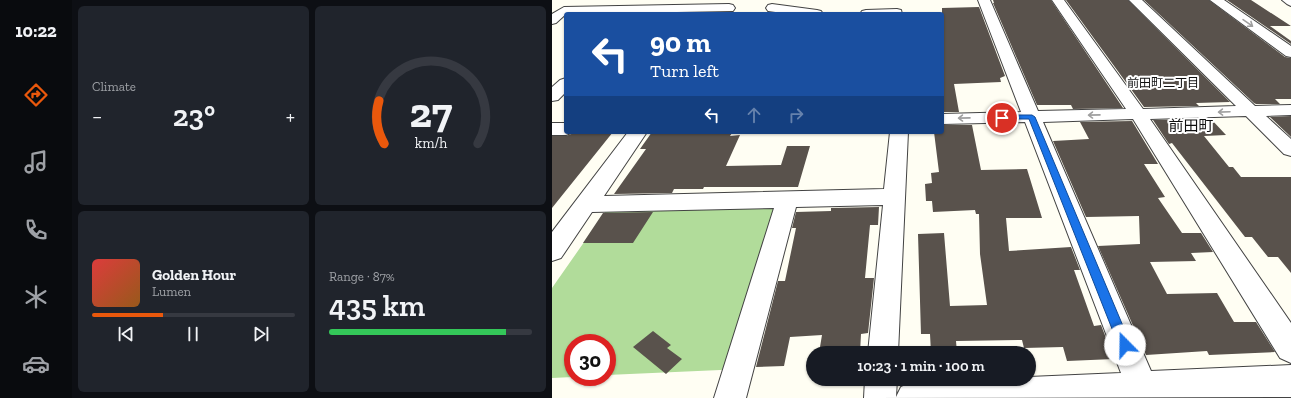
<!DOCTYPE html>
<meta charset="utf-8">
<style>
body{margin:0;font-family:"Zilla Slab","Noto Sans JP",serif;background:#20242c;color:#f1f3f6;height:100vh;display:flex;flex-direction:column;font-size:15px;white-space:nowrap}
*{box-sizing:border-box;margin:0}
p{font-size:13px;color:#9ea1a6}
.icon{flex:none;width:22px;height:22px;fill:none;stroke:currentColor;stroke-width:2;stroke-linecap:round;stroke-linejoin:round}
.map{position:relative;flex:1;overflow:hidden}
.sheet{display:flex;flex-direction:column;gap:6px;padding:6px;background:#0d0f14;width:480px}
.sheet>*{flex:none}
.banner{position:absolute;left:12px;top:12px;width:380px;height:122px;border-radius:4px;box-shadow:0 1px 3px #0004;background:#1a4fa0;color:#fff;overflow:hidden}
.speed{position:absolute;left:12px;top:334px;display:flex;gap:8px;font-size:20px;font-weight:700;text-align:center}
.speed>*{display:grid;place-content:center;width:52px;height:52px;border-radius:50%;background:#171b24;box-shadow:0 1px 3px #0004;line-height:1}
.speed .limit{border:6px solid #d22;background:#fff;color:#111}
.pin{position:absolute;display:grid;place-items:center;width:34px;height:34px;color:#fff;margin:-17px;border:2px solid #fff;border-radius:50%;box-shadow:0 1px 4px #0007}
.me{position:absolute;width:44px;margin:-22px;rotate:338deg;stroke-linejoin:round;filter:drop-shadow(0 0 3px #0008)}
.turn{display:flex;align-items:center;gap:14px;height:84px;padding:0 20px;font-size:18px}
.turn .icon{width:52px;height:52px;stroke-width:2.5}
.turn b{display:block;font-size:28px;line-height:34px}
.lanes{display:flex;align-items:center;height:38px;padding:0 20px;background:#0003;justify-content:center;gap:20px;direction:ltr}
.lanes .off{opacity:.35}
.big{font-size:30px;font-weight:600;line-height:1.1}
.sheet .card{flex:1;display:flex;flex-direction:column;justify-content:center;gap:6px;min-width:0;padding:0 14px;border-radius:6px;background:#20242c}
.sheet .dial{align-items:center;gap:0}
.dial svg{height:104px;overflow:visible;fill:none;stroke:#363941;stroke-width:7;stroke-linecap:round;text-anchor:middle}
.dial text{fill:#f1f3f6;stroke:none}
.song{display:flex;align-items:center;gap:12px}
.cover{width:48px;height:48px;border-radius:6px;background:linear-gradient(135deg,hsl(0 70% 55%),hsl(30 70% 35%))}
.played{height:4px;border-radius:2px;background:linear-gradient(90deg,#ea580c 35%,#363941 35%)}
.keys{display:flex;justify-content:space-around;direction:ltr}
.heat{display:flex;justify-content:space-between;align-items:center;font-size:22px;direction:ltr}
.charge{height:6px;border-radius:3px;background:linear-gradient(90deg,#34c759 87%,#363941 0)}
.sheet .tiles{flex:1;display:grid;gap:6px;grid-template-columns:repeat(2,1fr)}
.trip{position:absolute;left:254px;top:346px;width:230px;height:40px;border-radius:20px;background:#171b24;box-shadow:0 1px 3px #0004;font-weight:600;line-height:40px;text-align:center}
main{display:flex;flex:1;min-height:0}
.tabs{display:flex;flex-direction:column;width:72px;justify-content:space-around;align-items:center;background:#090b0e;color:#9ea1a6}
.tabs .icon{width:28px;height:28px}
.tabs .selected{color:#ea580c}
.tabs b{font-size:18px;color:#f1f3f6}
.map>svg:first-child{display:block}
.forest{fill:#b1dc9a}
.building{fill:#59524c}
.lines{fill:none;stroke-linecap:round;stroke-linejoin:round}
.minor-casing{stroke:#434343;stroke-width:2}
.minor{fill:#fff;fill-rule:evenodd}
.oneway{stroke:#9f9f9f}
.route{fill:#1a73e8;stroke:#114b97}
.labels{text-anchor:middle;dominant-baseline:central;stroke-width:4;stroke-linejoin:round;paint-order:stroke}
.far-neighbourhood-label{font-size:12px;fill:#101010;stroke:#fff}
.quarter-label{font-size:15px;fill:#101010;stroke:#fff}
</style>
<main>
<nav class="tabs">
<b>10:22</b>
<svg class="icon selected" aria-label="directions" viewBox="0 0 24 24"><path d="M12 3l9 9-9 9-9-9zM9 14v-3h6M13 9l2 2-2 2"/></svg>
<svg class="icon" aria-label="music" viewBox="0 0 24 24"><path d="M9 18V5l10-2v13"/><circle cx="6" cy="18" r="3"/><circle cx="16" cy="16" r="3"/></svg>
<svg class="icon" aria-label="phone" viewBox="0 0 24 24"><path d="M5 4h4l2 5-3 2q2 4 5 5l2-3 5 2v4C11 20 4 13 5 4z"/></svg>
<svg class="icon" aria-label="climate" viewBox="0 0 24 24"><path d="M12 3v18M4 7l16 10M4 17L20 7"/></svg>
<svg class="icon" aria-label="car" viewBox="0 0 24 24"><path d="M5 17H2v-5l4-1 3-4h7l3 4 3 1v5h-3M9 17h6M6 11h13"/><circle cx="7" cy="17" r="2"/><circle cx="17" cy="17" r="2"/></svg>
</nav>
<section class="sheet">
<div class="tiles">
<div class="card"><p>Climate</p>
<div class="heat"><a>−</a><b class="big">23°</b><a>+</a></div>
</div>
<div class="card dial"><svg viewBox="0 0 100 80">
<path d="M14 69A42 42 0 1 1 86 69"/>
<path d="M14 69A42 42 0 0 1 10 36" stroke="#ea580c"/>
<text x="50" y="56" font-size="32" font-weight="700">27</text>
<text x="50" y="72" font-size="11">km/h</text>
</svg></div>
<div class="card">
<div class="song"><i class="cover"></i><div><b>Golden Hour</b><p>Lumen</p></div></div>
<div class="played"></div>
<div class="keys"><svg class="icon" aria-label="previous" viewBox="0 0 24 24"><path d="M18 5L8 12l10 7zM5 5v14"/></svg><svg class="icon" aria-label="pause" viewBox="0 0 24 24"><path d="M8 5v14M16 5v14"/></svg><svg class="icon" aria-label="next" viewBox="0 0 24 24"><path d="M6 5l10 7-10 7zM19 5v14"/></svg></div>
</div>
<div class="card"><p>Range · 87%</p><b class="big">435 km</b><div class="charge"></div></div>
</div>
</section>
<div class="map">
<svg width="739" height="398" viewBox="0 0 739 398">
<rect width="100%" height="100%" fill="#fffef3"/>
<path class="forest" d="M58 205H234L191 369 55 375V343H21V377L0 378V288Z"/>
<path class="building" d="M441 0H499L571 108 521 109 519 105H485L441 3H442Z
M514 0H576L678 102 644 103 647 106 592 107Z
M592 0H657L733 57 739 58V99H723L728 104H704L702 103Z
M675 0H699L739 26H718L739 41V44Z
M427 7 453 76 448 78 449 82 402 84 407 112H390V8Z
M739 116V137L718 117Z
M659 119 674 135 652 136 677 167H681L689 177H739V273L726 257H716L700 237H693L620 143 617 144 601 120Z
M580 121 606 164H592L613 197 606 198 630 233H649L661 252 639 253 644 261 598 262 615 294 665 293 682 322H704L723 352 657 355 655 351 594 355 546 246 588 244 587 216 534 217 501 141 537 139 528 122Z
M391 125H420L429 170 475 169 490 218H454L457 251 519 247 528 270H522L542 326 549 325 562 359 515 361 511 347 472 348 470 340 404 341 405 353H379L378 334H369L366 234 392 233 398 306 435 305 428 254 427 214H424L423 210 381 212 380 201H374L373 184 380 183 379 173 387 172 382 132H391Z
M61 132 0 208V136H14L22 133Z
M100 132H170L169 133H180L178 136 188 135 174 166 229 165 235 146H258L246 187H152L151 189H122L120 193 62 194 94 149H88Z
M327 207 326 225H318L313 278H322L316 333 309 334 308 353H267L270 335 238 337 232 366 204 367 226 281H233L244 228H240L244 212 279 211V208Z
M101 212 81 243H31L51 213Z
M101 331 119 345 115 348 130 359 114 374 81 347Z"/>
<g class="lines">
<g class="minor-casing">
<path id="minor" d="M426 0H438L486 111 574 109 500 0H512L591 109 684 106 577 0H590L703 106 739 105V115L714 116 739 139V156L732 154 694 116 598 119 739 323V363L728 358 581 119 491 122 599 371 739 365V397L312 398 313 379H345L344 397 349 387 360 382 424 379H477V377L569 373 473 122 390 124V114L469 112Z
M658 0H672L739 46V57L734 56Z
M730 0H739V6L735 4Z
M177 4 181 5 183 8 181 11 14 14 4 23 0 24V14L12 7Z
M220 4 265 10 269 11 271 14H238L216 11 214 8 216 5Z
M345 9 349 10 350 14H308L310 11 314 10Z
M14 78V92L6 100 0 101V87L8 80Z
M0 123H14V132H21L14 135H0Z
M76 132H95L52 196 332 189 338 132H356L346 353H316L331 205 244 207 194 398H162L222 208 40 212 9 258 0 261V232Z"/>
</g>
<use href="#minor" class="minor"/>
</g>
<defs><path id="oneway-shaft" d="M-6 0H5M1.5-3L5.5 0L1.5 3" fill="none" stroke-width="1.6" stroke-linecap="round" stroke-linejoin="round"/></defs>
<g class="oneway">
<use href="#oneway-shaft" transform="translate(696 23) rotate(35)"/>
<use href="#oneway-shaft" transform="translate(672 112) rotate(178)"/>
<use href="#oneway-shaft" transform="translate(542 115) rotate(179)"/>
<use href="#oneway-shaft" transform="translate(412 118) rotate(179)"/>
</g>
<path class="route" d="M450 115H480L483 117 579 345 577 349 573 351 568 349 477 119H447L446 118Z"/>
<g class="labels">
<g class="far-neighbourhood-label">
<text x="611" y="83">前田町二丁目</text>
</g>
<g class="quarter-label">
<text x="639" y="126">前田町</text>
</g>
</g>
</svg>
<div class="speed"><div class="limit">30</div></div>
<div class="pin" style="left:450px;top:118px;background:#d93025"><svg class="icon" aria-label="arrive" viewBox="0 0 24 24"><path d="M6 21V4h12l-3 4 3 4H6"/></svg></div>
<svg class="me" style="left:573px;top:345px" viewBox="-20 -20 40 40"><circle r="19" fill="#fff"/><path d="M0-13L10 11 0 6-10 11z" fill="#1a73e8"/></svg>
<div class="trip">10:23 · 1 min · 100 m</div>
<div class="banner">
<div class="turn"><svg class="icon" aria-label="left" viewBox="0 0 24 24"><path d="M17 20v-9H6M10 6l-5 5 5 5"/></svg><div><b>90 m</b>Turn left</div></div>
<div class="lanes"><svg class="icon" aria-label="left" viewBox="0 0 24 24"><path d="M17 20v-9H6M10 6l-5 5 5 5"/></svg><svg class="icon off" aria-label="ahead" viewBox="0 0 24 24"><path d="M12 20V5M6 11l6-6 6 6"/></svg><svg class="icon off" aria-label="right" viewBox="0 0 24 24"><path d="M7 20v-9h11M14 6l5 5-5 5"/></svg></div>
</div>
</div>
</main>
